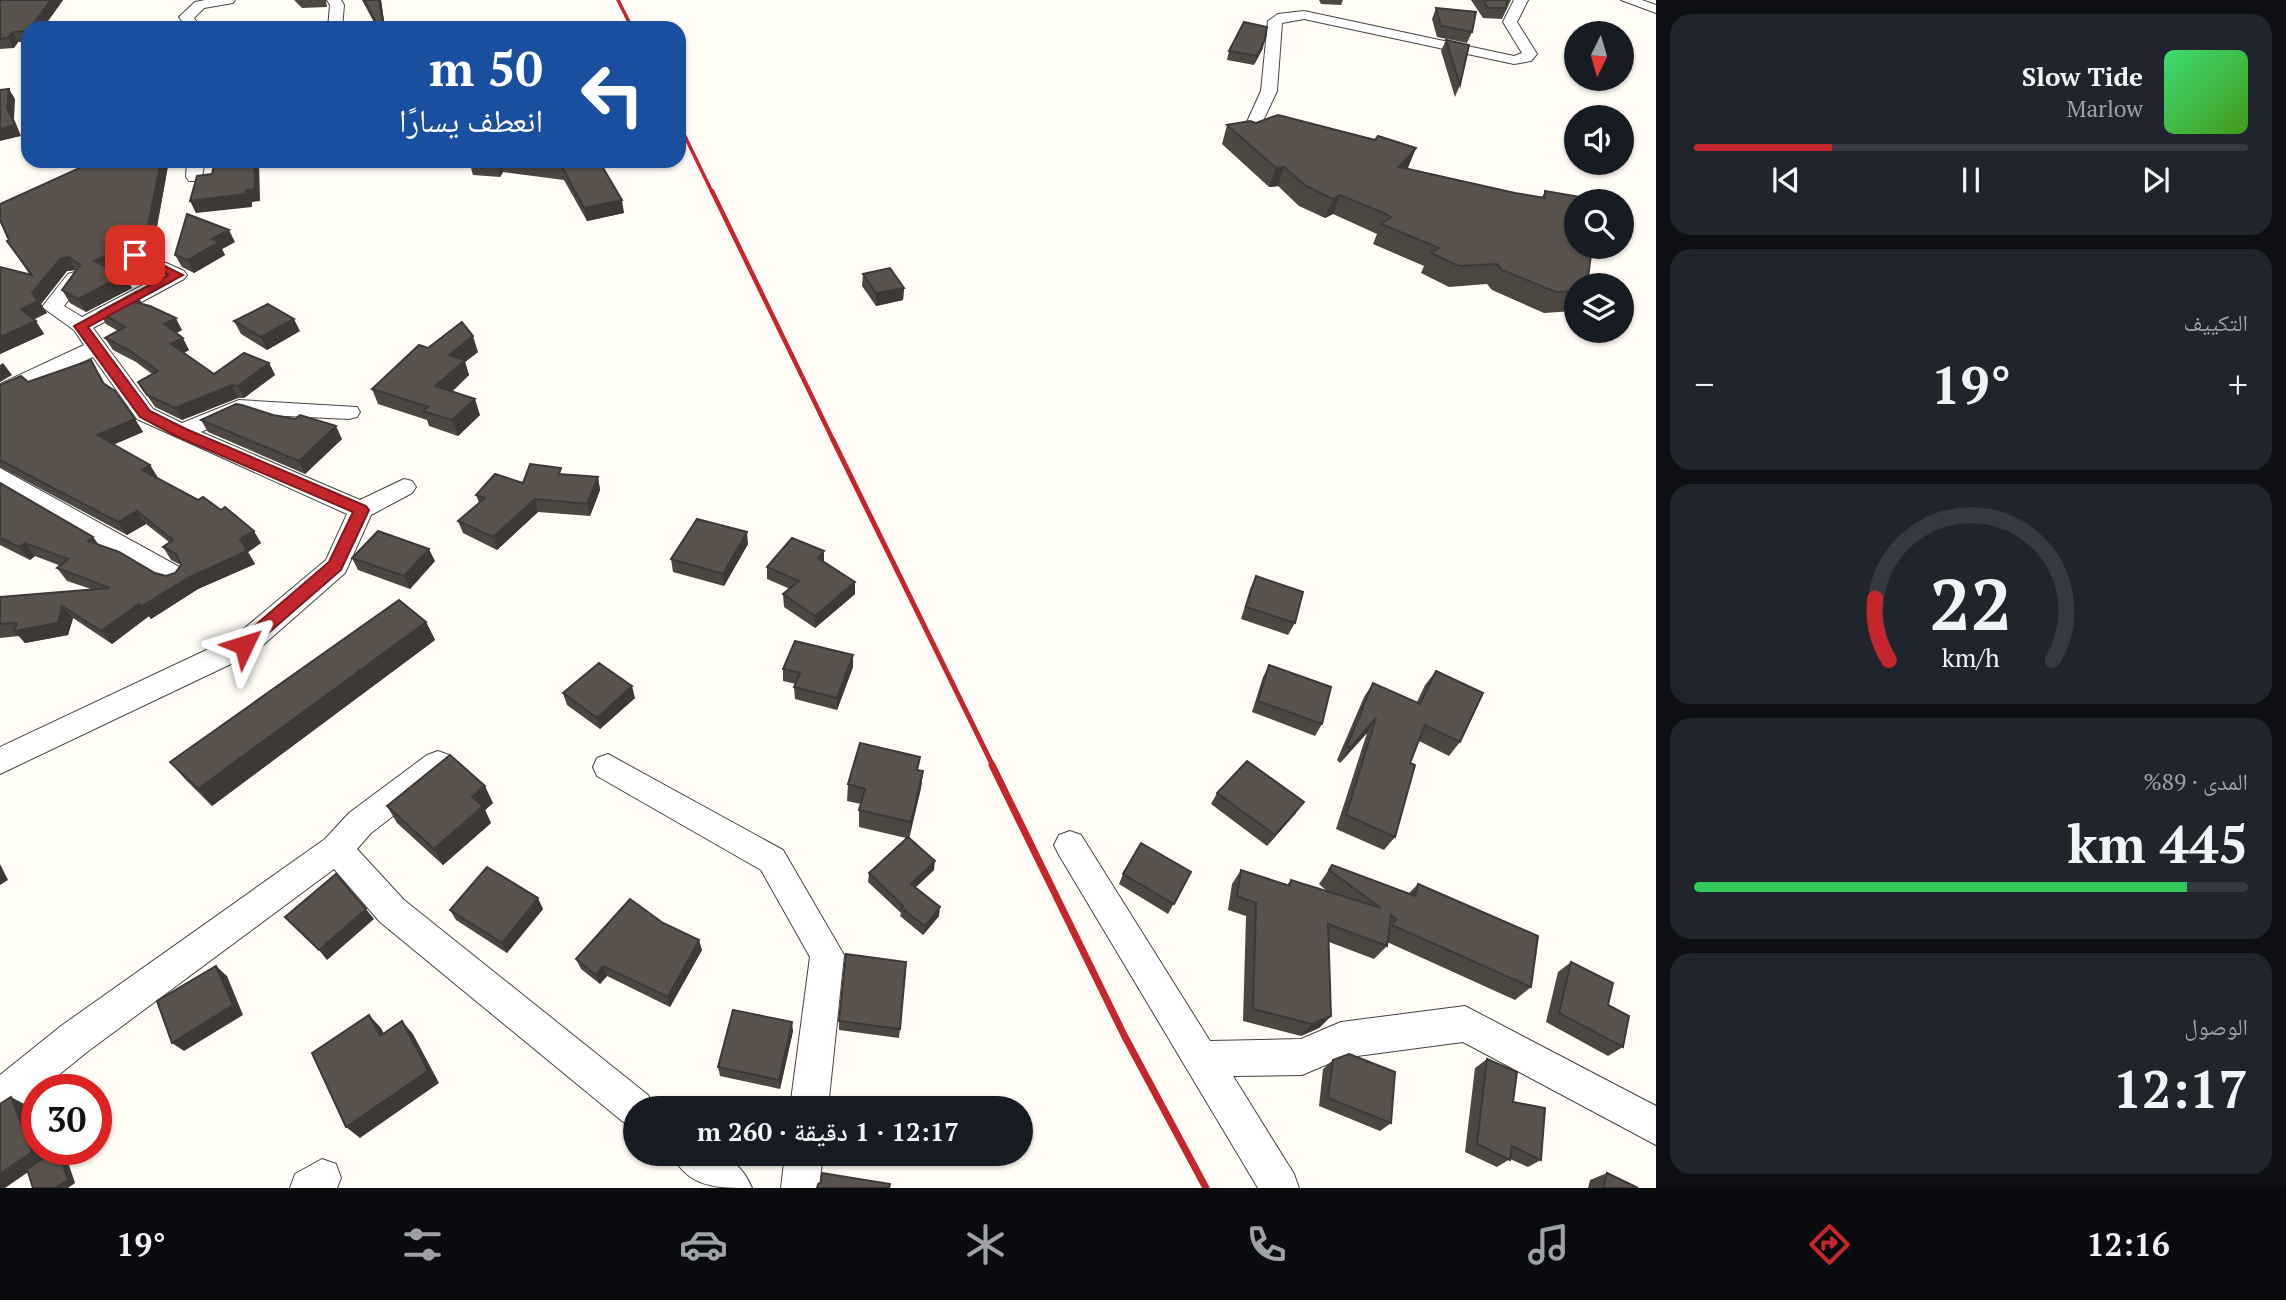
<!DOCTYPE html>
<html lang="ar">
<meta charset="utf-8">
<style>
body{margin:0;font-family:"PT Serif","Noto Naskh Arabic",serif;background:#20242c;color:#f1f3f6;direction:rtl;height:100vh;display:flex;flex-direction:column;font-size:26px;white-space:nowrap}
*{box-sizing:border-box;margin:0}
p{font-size:23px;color:#9ea1a6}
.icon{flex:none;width:38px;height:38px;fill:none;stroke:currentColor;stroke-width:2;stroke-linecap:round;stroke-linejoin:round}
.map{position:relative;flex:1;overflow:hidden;direction:ltr}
.side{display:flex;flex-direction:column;gap:14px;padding:14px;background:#0d0f14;width:630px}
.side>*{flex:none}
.guide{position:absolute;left:21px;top:21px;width:665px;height:147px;border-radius:21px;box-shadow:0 2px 5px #0004;direction:rtl;background:#1a4fa0;color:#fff;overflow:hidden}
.needle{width:46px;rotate:185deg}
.tools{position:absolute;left:1564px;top:21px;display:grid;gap:14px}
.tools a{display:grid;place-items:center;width:70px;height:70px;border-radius:50%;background:#171b24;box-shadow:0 2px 5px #0004;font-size:35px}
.speed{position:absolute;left:21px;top:1074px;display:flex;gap:14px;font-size:35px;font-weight:700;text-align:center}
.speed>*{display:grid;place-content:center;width:91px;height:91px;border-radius:50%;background:#171b24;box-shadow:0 2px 5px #0004;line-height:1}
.speed .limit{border:10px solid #d22;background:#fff;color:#111}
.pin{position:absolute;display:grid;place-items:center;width:60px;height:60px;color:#fff;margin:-30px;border-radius:14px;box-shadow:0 4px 10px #0006}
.me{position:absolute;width:77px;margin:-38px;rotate:49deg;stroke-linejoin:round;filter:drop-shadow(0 0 5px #0008)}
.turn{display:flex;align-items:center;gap:24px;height:147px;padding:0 28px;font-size:32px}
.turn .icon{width:91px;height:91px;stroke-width:2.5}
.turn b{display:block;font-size:49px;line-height:60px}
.big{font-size:52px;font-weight:600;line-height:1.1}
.side .widget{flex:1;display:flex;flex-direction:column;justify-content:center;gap:10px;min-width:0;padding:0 24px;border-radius:21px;background:#20242c}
.side .dial{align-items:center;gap:0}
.dial svg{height:182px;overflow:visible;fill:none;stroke:#363941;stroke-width:7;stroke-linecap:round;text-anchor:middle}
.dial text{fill:#f1f3f6;stroke:none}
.song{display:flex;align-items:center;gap:21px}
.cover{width:84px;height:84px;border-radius:10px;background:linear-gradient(135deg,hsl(140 70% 55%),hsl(100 70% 35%))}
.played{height:7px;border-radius:4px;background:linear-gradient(90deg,#c4262e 25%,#363941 25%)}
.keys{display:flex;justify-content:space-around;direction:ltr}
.heat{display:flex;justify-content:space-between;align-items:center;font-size:38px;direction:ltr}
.charge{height:10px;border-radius:5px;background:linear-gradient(90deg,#34c759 89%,#363941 0)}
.trip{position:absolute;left:623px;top:1096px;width:410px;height:70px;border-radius:35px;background:#171b24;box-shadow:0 2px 5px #0004;font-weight:600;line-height:70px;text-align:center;direction:rtl}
.menu{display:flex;height:112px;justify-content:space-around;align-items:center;background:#090b0e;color:#9ea1a6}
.menu .icon{width:49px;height:49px}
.menu .current{color:#c4262e}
.menu b{font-size:32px;color:#f1f3f6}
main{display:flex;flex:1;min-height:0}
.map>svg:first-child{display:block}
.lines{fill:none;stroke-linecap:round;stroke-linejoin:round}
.minor-casing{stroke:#444;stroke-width:2}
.minor{fill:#fff;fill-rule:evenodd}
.rail-far3{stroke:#c4262e;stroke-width:3.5}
.rail-far2{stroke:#c4262e;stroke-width:4.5}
.rail-far1{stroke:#c4262e;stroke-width:5}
.rail{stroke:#c4262e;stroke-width:7}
.wall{fill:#4d4742}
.shaded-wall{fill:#3f3936}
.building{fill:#5a524d;stroke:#3f3936;stroke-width:2}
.route{fill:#c4262e;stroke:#7f191e;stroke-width:2}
</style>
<main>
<section class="side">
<div class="widget">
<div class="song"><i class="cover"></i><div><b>Slow Tide</b><p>Marlow</p></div></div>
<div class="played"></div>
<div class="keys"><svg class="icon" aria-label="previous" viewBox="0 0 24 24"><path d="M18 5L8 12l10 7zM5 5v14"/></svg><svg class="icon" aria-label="pause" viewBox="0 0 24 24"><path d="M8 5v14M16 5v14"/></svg><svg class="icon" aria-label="next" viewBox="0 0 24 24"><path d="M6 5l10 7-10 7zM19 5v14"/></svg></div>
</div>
<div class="widget"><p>التكييف</p>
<div class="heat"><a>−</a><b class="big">19°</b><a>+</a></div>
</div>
<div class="widget dial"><svg viewBox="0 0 100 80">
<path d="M14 69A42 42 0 1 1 86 69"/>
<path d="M14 69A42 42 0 0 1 8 42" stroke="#c4262e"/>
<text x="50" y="56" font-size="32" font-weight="700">22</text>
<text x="50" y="72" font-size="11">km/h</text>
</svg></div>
<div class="widget"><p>المدى · 89%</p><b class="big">445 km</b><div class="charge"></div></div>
<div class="widget"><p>الوصول</p><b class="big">12:17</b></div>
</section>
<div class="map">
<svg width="1656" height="1188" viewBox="0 0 1656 1188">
<rect width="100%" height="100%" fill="#fffdf5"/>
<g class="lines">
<g class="minor-casing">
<path id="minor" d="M205 0H235L233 3 204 8 194 18 201 28H187L179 17 195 2Z
M327 0H341L344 5 342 28H328L330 5Z
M1514 0H1528L1517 22 1537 54 1531 61 1514 64 1304 19 1282 23 1277 91 1255 138 1249 140 1241 135 1261 91 1268 21 1278 14 1304 11 1514 56 1522 53 1503 22Z
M1621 0H1642L1656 5V13Z
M187 161H205L201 181H189L186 177Z
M135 249 184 271 187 275 184 279 93 328 153 409 182 423 239 400 357 407 360 412 357 417 349 419 242 414 201 432 360 500 404 479 412 481 416 487 412 493 371 515 345 573 254 653 0 774V747L234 637 326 560 347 514 137 419 93 357 0 399V384L84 345 74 330 42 307 68 274 75 272 85 278 64 306 82 317 162 275 128 259 125 255Z
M0 468 183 569 187 576 183 583 174 586 165 583 0 487Z
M438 751 449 755 453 764 449 773 371 833 357 849 404 900 648 1095 654 1108H635V1127L622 1121 380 922 334 869 87 1052 13 1112 0 1118V1075L61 1026 325 839 349 813 427 755Z
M608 754 783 850 844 955 828 1108H790L810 957 761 870 597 776 593 767 597 758Z
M1070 831 1081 835 1210 1041 1301 1039 1341 1022 1465 1006 1656 1106V1145L1463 1042 1342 1058 1302 1075 1233 1076 1294 1174 1299 1188H1258L1059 855 1054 845 1059 835Z
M671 1153C707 1153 736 1149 752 1188 716 1188 688 1188 671 1153Z
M785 1153H823L819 1188H781Z
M322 1159 336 1164 341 1178 337 1188H290L295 1174Z"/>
</g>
<use href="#minor" class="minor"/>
<path class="rail-far3" d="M618 0 632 28
M679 124 712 192"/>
<path class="rail-far2" d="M712 191 834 442"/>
<path class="rail-far1" d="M833 440 993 766"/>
<path class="rail" d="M992 765 1125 1037 1206 1188"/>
</g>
<path class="wall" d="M0 0H63L43 28H28V42H18L14 48 0 49Z
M294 0H326L327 7 302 8Z
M362 0H381L385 28H377Z
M1319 0H1343L1341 5 1321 4Z
M1471 0H1511L1502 19 1483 18Z
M1436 8 1472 32 1467 43 1437 37 1432 19Z
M1446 40 1460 85 1455 97 1441 51Z
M1263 48 1254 65 1227 60 1229 51Z
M1256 123 1375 140 1416 148 1407 168 1515 193 1542 197 1545 191 1577 285V307L1574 311 1544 313 1492 290 1487 284 1449 287 1421 273 1424 266 1373 244 1377 234 1333 214 1325 218 1299 206 1278 186 1269 187 1222 144 1227 125Z
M166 161 168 166 152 254 134 247 123 254 126 261 111 269 132 288 86 312 70 303 62 290 77 270 67 271 41 304 47 313 34 319 44 334 0 354V267L30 275 7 241Z
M457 161H599L624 213 587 221 564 180 503 172 500 177 473 175 471 168 458 167Z
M235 242 222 249 225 255 194 273 182 267 175 255Z
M863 274 904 288 903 300 876 306 862 286Z
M136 292 142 304 182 330 176 333 189 350 184 353 214 374 269 363 275 375 244 398H238L182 420 155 407 138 382 152 374 136 362 113 350 105 338 118 331 106 324 99 312Z
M234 321 300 331 267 350 241 334Z
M428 348 478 352 465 362 469 375 452 392 480 415 458 436 429 426 427 420 378 404 372 389Z
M99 373 105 384 135 419 143 432 113 445 150 465 158 478H157L261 543 248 552 255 564 198 589 151 619 149 616 112 644 73 618 68 635 25 643 19 636 0 638V597L91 589 67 581 57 568 61 566 35 556 30 560 0 545V483L99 545 155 573 166 576 175 573 181 565 171 560 163 547 169 542 146 524 127 535 0 467V385Z
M201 420 342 439 305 474 208 432Z
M563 474 598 477 600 490 590 516 538 512 497 550 463 533 458 521 479 503 476 495Z
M748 544 724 586 673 572 671 559Z
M352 558 435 561 410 589 358 570Z
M824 562 855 594 815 628 784 607 783 594 790 589 767 579V567Z
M1256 576 1295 623 1288 635 1241 619 1250 589Z
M426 622 435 640 212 806 185 779 170 762Z
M1269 665 1322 724 1315 736 1252 712 1263 677Z
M853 667 837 710 795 699 794 687 796 684 783 681V669Z
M1436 671 1460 742 1449 756 1419 741 1410 763 1395 837 1384 850 1336 829 1367 733 1340 763 1337 760 1364 697 1373 683 1417 702 1425 685Z
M563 693 635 698 600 729 567 705Z
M919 770 923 771 921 788 909 838 934 870 915 888 939 916 923 935 900 916 901 913 868 882 869 873 906 838 859 827V810L861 804 847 801 848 784Z
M1217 793 1296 813 1267 846 1211 804Z
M493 803 485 810 491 823 443 865 397 823 387 806Z
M1332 865 1408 894 1418 884 1531 987 1515 1000 1387 942V946L1374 959 1329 942 1331 1016 1319 1028 1301 1036 1243 1021 1246 916 1228 910 1232 884 1241 870 1287 885 1291 880 1328 892 1319 884Z
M1191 872 1168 914 1119 884 1123 874Z
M543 909 507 953 456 920 450 910Z
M663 923 702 950 670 1007 607 976 600 984 581 969 576 959Z
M1571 962 1608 1005 1623 1047 1608 1056 1546 1022 1558 972Z
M839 1021 900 1029 899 1038 839 1030Z
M793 1031 780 1089 720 1076 718 1067Z
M1487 1059 1513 1102 1541 1160 1528 1167 1510 1159 1497 1167 1465 1152 1475 1068Z
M1333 1060 1391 1123 1380 1131 1319 1106 1323 1069Z
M1607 1173 1638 1188H1588L1590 1180Z"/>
<path class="shaded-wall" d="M51 0H63L43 28H30Z
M379 0H381L385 28H384Z
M13 32 18 42 14 48 8 38Z
M1265 39 1263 48 1254 65 1257 56Z
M9 89 15 99 14 119 21 136 0 141V129L7 108Z
M1416 148 1408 168 1390 186 1399 167Z
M59 161H74L61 165Z
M161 161H166L168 166 152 254 145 241Z
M254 161H259L260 201 252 202V207L196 213 190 201Z
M499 161H501L503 172 500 177 497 164Z
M1284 167 1278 186 1269 187 1276 168Z
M1340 195 1333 214 1325 218 1333 199Z
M622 200 624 213 587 221 584 208Z
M229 230 235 242 222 249 225 255 194 273 188 260 212 239Z
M127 234 134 247 123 254 126 261 102 274 94 261 116 242Z
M69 257 76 270 67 271 41 304 47 313 29 322 21 309 32 293 60 259Z
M125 275 132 288 86 312 78 299Z
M904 288 903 300 876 306V293Z
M136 292 142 304 134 302Z
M176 318 182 330 171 336 164 324Z
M294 319 300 331 267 350 261 337Z
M36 321 44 334 0 354V337Z
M473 336 478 352 465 362 469 375 440 402 435 386 449 355Z
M183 338 189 350 177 356 171 344Z
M3 363 12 375 0 382V365Z
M269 363 275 375 244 398 238 386Z
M232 385 238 398 182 420 175 408Z
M475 399 480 415 458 436 452 420Z
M135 419 143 432 105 448 97 435Z
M336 426 342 439 305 474 299 461Z
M150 465 158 478 150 483 142 470Z
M598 477 600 490 590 516 587 504Z
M535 499 538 512 497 550 493 537Z
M137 511 146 524 127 535 118 522Z
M254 531 261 543 248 552 255 564 198 589 151 619 142 606Z
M747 532 748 544 724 586 723 574Z
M93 537 103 550 88 541Z
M25 543 35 556 30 560 19 547Z
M429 549 435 561 410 589 404 576Z
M824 551V564L818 558Z
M855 582V594L815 628V616Z
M139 604 149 616 112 644 101 631Z
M62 606 73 618 68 635 25 643 14 631Z
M426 622 435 640 212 806 198 789Z
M853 655V667L837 710V698Z
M632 686 635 698 600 729 597 718Z
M1376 718 1367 733 1340 763 1350 748Z
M923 771 921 788 909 839 911 822Z
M485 786 493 803 485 810 491 823 443 865 434 849 472 797Z
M1304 802 1296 813 1267 846 1275 835Z
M935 861 934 870 909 893 911 884Z
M0 864 8 880 0 885Z
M538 898 543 909 507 953 502 943Z
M940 907 939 916 923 935 925 926Z
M366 909 374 919 327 960 319 950Z
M699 940 702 950 670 1007 668 997Z
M216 966 227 976 243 1015 184 1051 172 1043Z
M603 966 607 976 600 984 596 975Z
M369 1015 381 1028 392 1049 380 1036Z
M1331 1016 1319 1028 1301 1036 1312 1024Z
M402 1021 413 1034 439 1083 360 1138 346 1127Z
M792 1022 793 1031 780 1089 779 1080Z
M11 1097 26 1105 37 1133V1150H43L47 1159 5 1188H0V1174Z
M58 1150 65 1153 75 1183 68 1188H55Z"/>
<path class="building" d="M0 0H51L30 28H28L27 31 13 32 8 38 0 39Z
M364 0H379L384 28H379Z
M1483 0H1508L1507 2 1506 8H1488Z
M1436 8 1476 12 1472 32 1441 26Z
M1244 22 1267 27 1265 39 1257 56 1229 51Z
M1446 40 1469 45 1460 85Z
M9 89 7 108 15 125 0 129V90Z
M1278 115 1375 140 1378 136 1416 148 1399 167 1515 193 1545 198V191L1603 201H1577V247H1592L1587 285H1577V291L1556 292 1502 270 1497 264 1459 266 1431 253 1439 248 1381 224 1391 217 1386 214 1340 195 1333 199 1306 186 1284 167 1276 168 1227 125 1250 121 1256 123Z
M95 161H161L145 241 127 234 116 242 119 249 94 261 125 275 78 299 62 290 80 265 69 257 60 259 32 293 38 301 21 309 36 321 0 337V267L32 275 7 241 9 240 0 220V204Z
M215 161H254L255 189 247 190 246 194 190 201 197 176 212 174Z
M471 161H499L497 164 470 162Z
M516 161H599L622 200 584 208 562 167Z
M187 214 229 230 212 239 219 242 188 260 175 255Z
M890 268 904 288 876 293 863 274Z
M136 292 134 302 150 306 176 318 164 324 183 338 171 344 214 374 244 353 269 363 238 386 232 385 175 408 147 395 138 382 158 371 129 350 105 338 125 327 99 312Z
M268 304 294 319 261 337 234 321Z
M462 322 473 336 449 355 465 360 435 386 475 399 452 420 423 411 428 407 372 389 419 345 428 348Z
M91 360 103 383 115 391 135 419 97 435 150 465 142 470 198 500 203 497 221 510 225 507 254 531 240 539 247 551 190 577 142 606 139 604 101 631 62 606 58 623 14 631 17 623 0 624V597L110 588 57 568 68 559 25 543 19 547 0 538V483L93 537 88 541 119 552 155 573 166 576 175 573 181 565 176 554 163 547 173 540 137 511 118 522 0 460V385L21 376 28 382Z
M236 404 242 405 273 415 295 419 300 415 336 426 299 461 201 420Z
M530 464 561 468 559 474 598 477 587 504 535 499 493 537 458 521 485 498 476 495 495 474 523 483Z
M697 519 747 532 723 574 671 559Z
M378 531 429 549 404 576 352 558Z
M792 538 824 551 818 558 855 582 815 616 783 594 799 581 767 567Z
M1256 576 1303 592 1295 623 1246 607Z
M399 600 426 622 198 789 170 762Z
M795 641 853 655 837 698 794 687 800 673 783 669Z
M599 663 632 686 597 718 563 693Z
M1269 665 1331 687 1322 724 1258 701Z
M1436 671 1483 693 1460 742 1425 725 1410 763 1415 765 1395 837 1346 815 1376 718 1350 748 1347 746 1373 683 1420 704Z
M860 743 920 757 917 770 923 771 911 822 859 810 865 789 848 784Z
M450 755 485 786 472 797 483 806 434 849 387 806Z
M1247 761 1304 802 1275 835 1217 793Z
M908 837 935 861 911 884 940 907 925 926 901 908 903 906 869 873Z
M1141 843 1191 872 1174 904 1123 874Z
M1332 865 1415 896 1418 884 1538 936 1531 987 1392 925 1396 919 1391 915 1387 946 1328 924 1331 1016 1312 1024 1253 1009 1256 903 1237 896 1241 870 1290 886 1291 880 1381 908 1329 870Z
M487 867 538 898 502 943 450 910Z
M336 874 366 909 319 950 285 917Z
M630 899 663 923 699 940 668 997 603 966 596 975 576 959Z
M846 954 906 962 900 1029 839 1021Z
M1571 962 1613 983 1608 1005 1629 1016 1623 1047 1559 1013Z
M216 966 233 1005 172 1043 157 1001Z
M733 1010 792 1022 779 1080 718 1067Z
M369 1015 380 1036 402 1021 428 1071 346 1127 312 1053Z
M1349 1054 1395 1072 1391 1123 1328 1098 1333 1060Z
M1487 1059 1517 1072 1513 1102 1545 1108 1541 1160 1512 1146 1510 1160 1477 1144Z
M11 1097 32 1152 0 1174V1104Z
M57 1150H58L68 1180 55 1188H33L27 1169Z
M822 1173 890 1184 889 1188H817L818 1184 821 1182Z
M1607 1173 1638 1188H1603Z"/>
<path class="route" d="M130 253H139L183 275 88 327 150 411 186 429 366 506 369 510 341 570 250 649H238L236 645 238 640 329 562 353 512 176 436 140 417 74 326 168 275 130 257Z"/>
</svg>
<div class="tools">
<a><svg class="needle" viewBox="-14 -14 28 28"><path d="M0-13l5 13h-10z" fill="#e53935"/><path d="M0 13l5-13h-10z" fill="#9ea1a6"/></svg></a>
<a><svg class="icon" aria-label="sound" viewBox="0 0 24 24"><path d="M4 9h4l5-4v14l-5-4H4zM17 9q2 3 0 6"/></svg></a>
<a><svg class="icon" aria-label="search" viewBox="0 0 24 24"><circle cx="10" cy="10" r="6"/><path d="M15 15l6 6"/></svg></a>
<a><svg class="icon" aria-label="layers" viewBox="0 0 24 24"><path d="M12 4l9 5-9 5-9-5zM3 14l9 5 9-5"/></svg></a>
</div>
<div class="speed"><div class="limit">30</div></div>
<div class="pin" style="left:135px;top:255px;background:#d93025"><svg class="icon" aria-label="arrive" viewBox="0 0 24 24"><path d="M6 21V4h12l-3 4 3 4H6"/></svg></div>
<svg class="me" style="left:244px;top:645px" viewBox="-20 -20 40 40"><path d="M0-17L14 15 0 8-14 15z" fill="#c4262e" stroke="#fff" stroke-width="4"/></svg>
<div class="trip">12:17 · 1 دقيقة · 260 m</div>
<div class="guide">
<div class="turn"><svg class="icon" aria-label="left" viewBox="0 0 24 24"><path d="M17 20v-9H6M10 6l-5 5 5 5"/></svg><div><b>50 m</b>انعطف يسارًا</div></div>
</div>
</div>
</main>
<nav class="menu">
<b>12:16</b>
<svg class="icon current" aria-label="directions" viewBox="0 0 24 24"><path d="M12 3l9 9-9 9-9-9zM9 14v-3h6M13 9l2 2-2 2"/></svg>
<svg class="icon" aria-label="music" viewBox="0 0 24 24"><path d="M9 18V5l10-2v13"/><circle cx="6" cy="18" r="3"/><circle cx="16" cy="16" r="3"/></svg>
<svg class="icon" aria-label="phone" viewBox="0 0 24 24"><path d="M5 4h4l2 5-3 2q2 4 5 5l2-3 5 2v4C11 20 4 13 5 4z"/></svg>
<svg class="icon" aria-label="climate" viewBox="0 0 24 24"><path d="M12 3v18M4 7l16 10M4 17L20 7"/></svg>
<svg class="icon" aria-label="car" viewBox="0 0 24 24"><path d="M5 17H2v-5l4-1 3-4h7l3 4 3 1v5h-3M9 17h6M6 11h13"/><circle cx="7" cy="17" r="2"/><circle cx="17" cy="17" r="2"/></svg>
<svg class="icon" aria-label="filters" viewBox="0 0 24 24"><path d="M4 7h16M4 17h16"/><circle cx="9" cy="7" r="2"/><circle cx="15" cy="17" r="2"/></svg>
<b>19°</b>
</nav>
